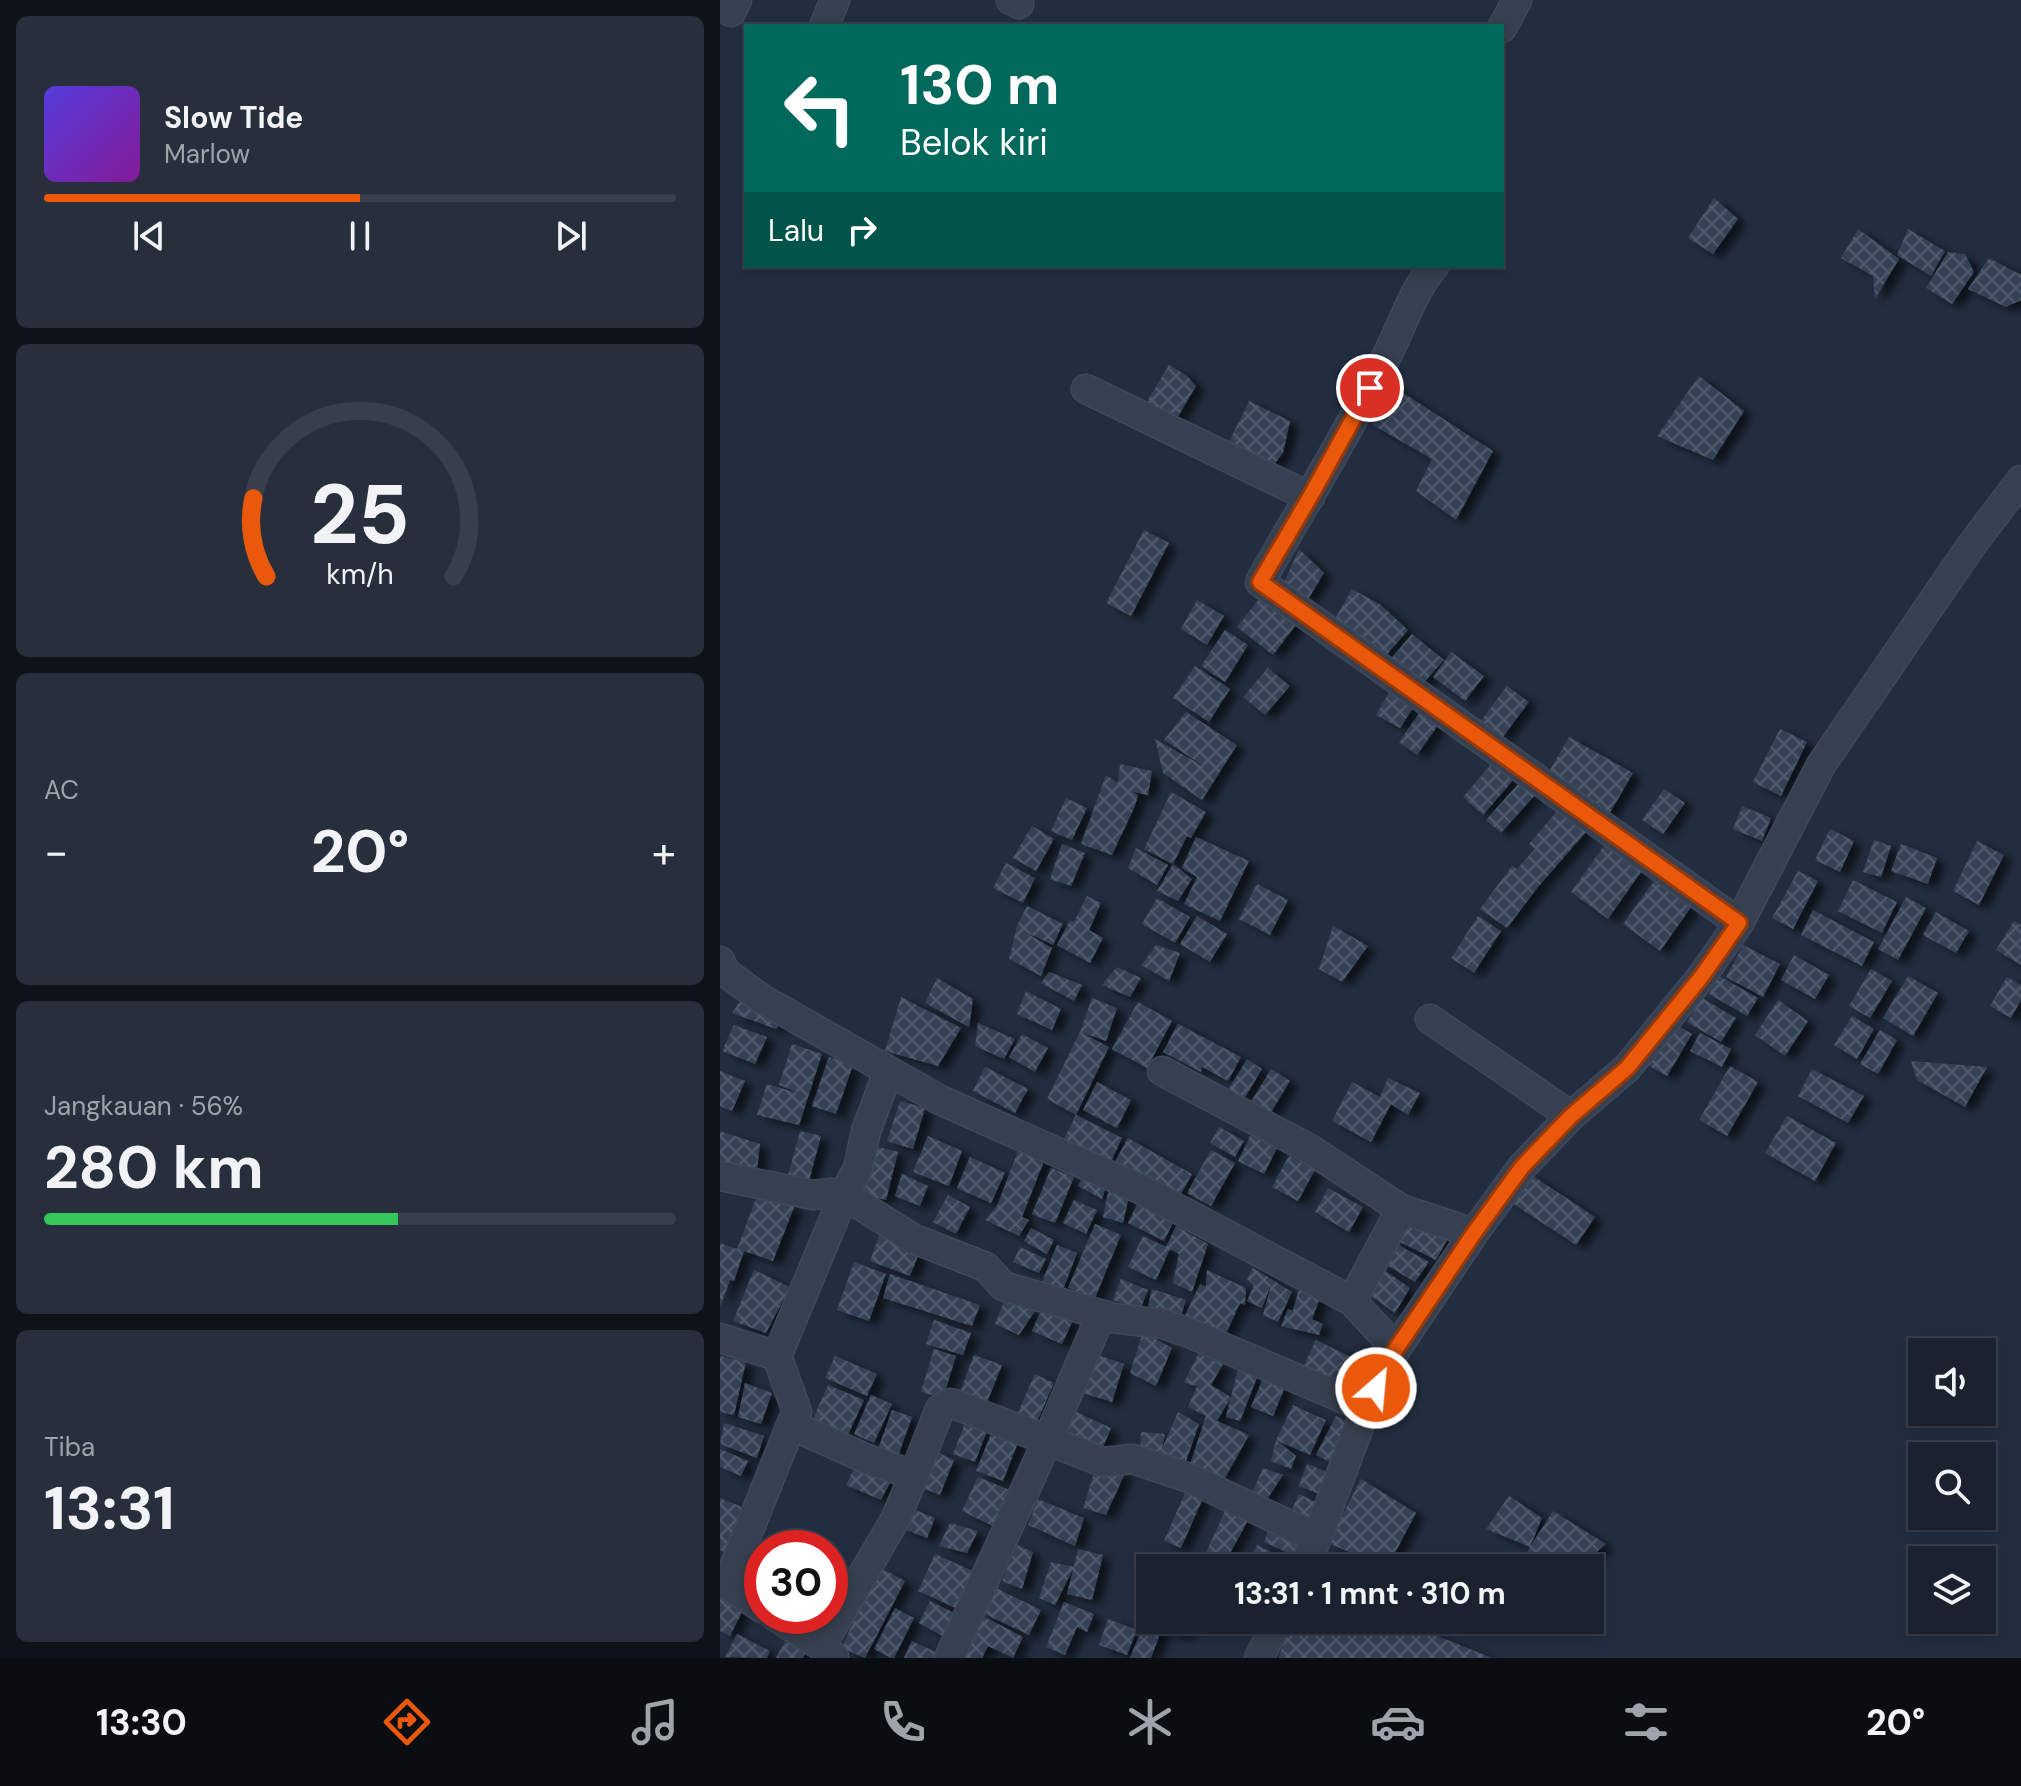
<!DOCTYPE html>
<html lang="id">
<meta charset="utf-8">
<style>
body{margin:0;font-family:"DM Sans",sans-serif;background:#272f3c;color:#f1f3f6;height:100vh;display:flex;flex-direction:column;font-size:30px;white-space:nowrap}
*{box-sizing:border-box;margin:0}
p{font-size:26px;color:#9fa4ab}
.icon{flex:none;width:44px;height:44px;fill:none;stroke:currentColor;stroke-width:2;stroke-linecap:round;stroke-linejoin:round}
.map{position:relative;flex:1;overflow:hidden}
.side{display:flex;flex-direction:column;gap:16px;padding:16px;background:#0e131a;width:720px}
.side>*{flex:none}
.top-card{position:absolute;left:24px;top:24px;width:760px;height:244px;border-radius:0px;box-shadow:0 4px 12px #0003,0 0 0 2px #383f4c;background:#00695c;color:#fff;overflow:hidden}
.tools{position:absolute;left:1188px;top:1338px;display:grid;gap:16px}
.tools a{display:grid;place-items:center;width:88px;height:88px;border-radius:0px;background:#1a2230;box-shadow:0 4px 12px #0003,0 0 0 2px #383f4c;font-size:40px}
.speed{position:absolute;left:24px;top:1530px;display:flex;gap:16px;font-size:40px;font-weight:700;text-align:center}
.speed>*{display:grid;place-content:center;width:104px;height:104px;border-radius:50%;background:#1a2230;box-shadow:0 4px 12px #0003,0 0 0 2px #383f4c;line-height:1}
.speed .limit{border:12px solid #d22;background:#fff;color:#111}
.pin{position:absolute;display:grid;place-items:center;width:68px;height:68px;color:#fff;margin:-34px;border:4px solid #fff;border-radius:50%;box-shadow:0 2px 8px #0007}
.me{position:absolute;width:88px;margin:-44px;rotate:27deg;stroke-linejoin:round;filter:drop-shadow(0 0 6px #0008)}
.turn{display:flex;align-items:center;gap:28px;height:168px;padding:0 24px;font-size:36px}
.turn .icon{width:104px;height:104px;stroke-width:2.5}
.turn b{display:block;font-size:56px;line-height:68px}
.then{display:flex;align-items:center;height:76px;padding:0 24px;background:#0003;gap:16px;font-size:30px}
.big{font-size:60px;font-weight:700;line-height:1.1}
.side .widget{flex:1;display:flex;flex-direction:column;justify-content:center;gap:12px;min-width:0;padding:0 28px;border-radius:12px;background:#272f3c}
.side .dial{align-items:center;gap:0}
.dial svg{height:208px;overflow:visible;fill:none;stroke:#383f4c;stroke-width:7;stroke-linecap:round;text-anchor:middle}
.dial text{fill:#f1f3f6;stroke:none}
.song{display:flex;align-items:center;gap:24px}
.cover{width:96px;height:96px;border-radius:12px;background:linear-gradient(135deg,hsl(250 70% 55%),hsl(290 70% 35%))}
.played{height:8px;border-radius:4px;background:linear-gradient(90deg,#ea580c 50%,#383f4c 50%)}
.keys{display:flex;justify-content:space-around;direction:ltr}
.heat{display:flex;justify-content:space-between;align-items:center;font-size:44px;direction:ltr}
.charge{height:12px;border-radius:6px;background:linear-gradient(90deg,#34c759 56%,#383f4c 0)}
.trip{position:absolute;left:416px;top:1554px;width:468px;height:80px;border-radius:0px;background:#1a2230;box-shadow:0 4px 12px #0003,0 0 0 2px #383f4c;font-weight:700;line-height:80px;text-align:center}
.tab-bar{display:flex;height:128px;justify-content:space-around;align-items:center;background:#0a0e13;color:#9fa4ab}
.tab-bar .icon{width:56px;height:56px}
.tab-bar .active{color:#ea580c}
.tab-bar b{font-size:36px;color:#f1f3f6}
main{display:flex;flex:1;min-height:0}
.map>svg:first-child{display:block}
.building{fill:url(#building-cross-hatch);filter:url(#shadow)}
.lines{fill:none;stroke-linecap:round;stroke-linejoin:round}
.street-casing{stroke:#404959;stroke-width:31}
.street{stroke:#374050;stroke-width:28}
.route-casing{stroke:#983908;stroke-width:20}
.route{stroke:#ea580c;stroke-width:14}
</style>
<main>
<section class="side">
<div class="widget">
<div class="song"><i class="cover"></i><div><b>Slow Tide</b><p>Marlow</p></div></div>
<div class="played"></div>
<div class="keys"><svg class="icon" aria-label="previous" viewBox="0 0 24 24"><path d="M18 5L8 12l10 7zM5 5v14"/></svg><svg class="icon" aria-label="pause" viewBox="0 0 24 24"><path d="M8 5v14M16 5v14"/></svg><svg class="icon" aria-label="next" viewBox="0 0 24 24"><path d="M6 5l10 7-10 7zM19 5v14"/></svg></div>
</div>
<div class="widget dial"><svg viewBox="0 0 100 80">
<path d="M14 69A42 42 0 1 1 86 69"/>
<path d="M14 69A42 42 0 0 1 9 39" stroke="#ea580c"/>
<text x="50" y="56" font-size="32" font-weight="700">25</text>
<text x="50" y="72" font-size="11">km/h</text>
</svg></div>
<div class="widget"><p>AC</p>
<div class="heat"><a>−</a><b class="big">20°</b><a>+</a></div>
</div>
<div class="widget"><p>Jangkauan · 56%</p><b class="big">280 km</b><div class="charge"></div></div>
<div class="widget"><p>Tiba</p><b class="big">13:31</b></div>
</section>
<div class="map">
<svg width="1301" height="1658" viewBox="0 0 1301 1658">
<defs>
<pattern id="building-cross-hatch" width="8" height="8" patternUnits="userSpaceOnUse" patternTransform="scale(2)"><rect width="8" height="8" fill="#344256"/><path d="M0 0l8 8M0 8l8-8" fill="none" stroke="#4f5b6d"/></pattern>
<filter id="shadow"><feDropShadow dx="9" dy="5" stdDeviation="4" flood-color="#0009"/></filter>
</defs>
<rect width="100%" height="100%" fill="#222e40"/>
<path class="building" d="M994 198 1018 219 993 254 968 238Z
M1138 229 1179 259 1155 299 1153 276 1121 258Z
M1188 229 1225 251 1211 276 1177 255Z
M1228 252 1245 254 1254 272 1232 304 1206 288Z
M1269 258 1301 275V300L1286 307 1248 289Z
M449 365 466 375 476 386 453 425 422 410Z
M979 376 1024 411 993 460 937 436Z
M674 387 773 451 736 520 696 491 712 459 651 424Z
M529 401 570 421 563 453 549 471 505 450Z
M424 530 449 543 411 616 386 603Z
M579 549 604 573 587 601 563 585Z
M632 589 661 605 688 630 664 658 640 642 643 638 614 621Z
M543 594 579 621 553 655 517 627Z
M477 600 504 616 487 645 461 629Z
M505 630 528 645 505 682 481 666Z
M692 634 724 660 701 686 670 660Z
M731 652 764 676 745 701 713 677Z
M475 666 510 689 489 722 453 698Z
M548 668 570 686 545 715 523 697Z
M787 686 809 702 782 738 760 722Z
M670 691 695 705 680 728 656 715Z
M703 708 721 721 697 755 679 742Z
M466 712 517 745 482 800 443 773 435 739 485 767 444 740Z
M1060 729 1087 742 1061 796 1033 782Z
M849 737 913 773 888 816 824 780Z
M775 760 795 778 763 815 743 797Z
M400 764 432 771 428 795 413 792 418 795 415 806 392 855 361 844 386 775 398 783Z
M801 781 816 794 781 833 766 820Z
M944 789 965 803 943 834 922 820Z
M451 792 486 812 471 838 467 836 453 864 424 849Z
M346 798 367 808 352 840 331 831Z
M1022 806 1051 818 1042 841 1013 829Z
M839 809 866 832 818 887 787 928 760 909 792 866 797 869 815 849 809 844Z
M312 826 334 839 316 871 293 858Z
M1110 829 1134 841 1120 872 1095 860Z
M476 837 529 861 500 921 464 904 477 877 462 868Z
M1154 840 1171 846 1161 877 1143 872Z
M1257 841 1284 855 1259 905 1233 891Z
M886 843 923 869 888 919 851 892Z
M342 844 365 853 351 886 330 879Z
M1181 844 1217 858 1208 884 1171 871Z
M416 848 448 865 437 885 408 868Z
M286 863 315 878 303 903 273 888Z
M453 864 472 879 458 901 437 891Z
M1078 871 1098 881 1073 929 1052 918Z
M935 880 972 906 940 951 903 924Z
M1133 880 1177 902 1162 933 1118 911Z
M537 884 568 900 550 935 519 919Z
M367 896 381 903 369 930 383 938 370 963 337 945 350 920 354 922Z
M1186 897 1206 908 1178 960 1158 949Z
M437 898 470 917 455 943 422 924Z
M307 906 343 924 333 945 303 931 332 948 321 976 289 959 297 926Z
M1093 910 1154 942 1142 966 1081 935Z
M1216 912 1249 931 1236 953 1203 935Z
M477 916 507 934 490 962 460 944Z
M758 916 781 931 754 973 731 958Z
M1294 921 1301 925V965L1276 950Z
M613 926 648 946 622 982 599 969Z
M436 945 460 953 449 981 421 965Z
M1023 945 1060 964 1043 997 1006 977Z
M1074 955 1109 975 1095 999 1061 980Z
M397 967 421 978 410 997 382 985Z
M1151 969 1172 981 1150 1018 1129 1006Z
M329 972 362 985 354 1001 321 983Z
M999 976 1038 998 1027 1016 989 994Z
M1188 976 1218 993 1193 1036 1163 1018Z
M1287 977 1301 985V1000L1291 1018 1270 1006Z
M217 978 253 999 249 1027 205 1003Z
M306 991 341 1009 332 1030 297 1014Z
M23 997 62 1021 56 1029 12 1013Z
M181 997 241 1028 218 1066 165 1051Z
M372 998 397 1008 386 1041 360 1032Z
M982 998 1016 1018 1001 1042 967 1022Z
M1058 1000 1088 1021 1065 1056 1035 1035Z
M418 1002 452 1021 427 1068 392 1049Z
M1132 1016 1154 1029 1137 1059 1114 1045Z
M951 1022 972 1034 947 1076 926 1064Z
M258 1023 295 1039 284 1059 255 1046Z
M458 1024 521 1057 508 1081 482 1067 481 1072 443 1052Z
M14 1025 47 1037 35 1064 2 1051Z
M1160 1030 1177 1040 1158 1074 1140 1064Z
M360 1032 389 1047 356 1115 327 1099Z
M980 1033 1011 1049 1002 1067 970 1051Z
M302 1034 328 1048 315 1072 289 1057Z
M72 1044 102 1054 79 1125 37 1115 47 1084 81 1094 59 1085Z
M109 1057 133 1065 116 1114 92 1106Z
M527 1059 542 1069 524 1099 508 1090Z
M1191 1061 1267 1067 1245 1107 1197 1080Z
M1010 1066 1038 1082 1007 1136 979 1120Z
M265 1067 308 1089 295 1113 253 1091Z
M551 1069 570 1081 550 1114 531 1102Z
M1092 1069 1144 1096 1128 1123 1078 1096Z
M0 1071 25 1081 12 1111 0 1106Z
M668 1078 700 1093 688 1115 671 1104 651 1142 612 1121 632 1082 660 1097Z
M377 1082 411 1100 397 1128 363 1110Z
M180 1101 205 1108 193 1149 167 1141Z
M356 1115 402 1138 390 1164 343 1141Z
M1067 1116 1116 1143 1095 1181 1045 1153Z
M499 1127 524 1141 515 1157 490 1143Z
M533 1130 559 1144 544 1174 518 1161Z
M0 1131 40 1144 36 1179 0 1166Z
M80 1131 101 1136 88 1185 67 1179Z
M208 1136 242 1151 229 1186 193 1172Z
M408 1138 472 1174 457 1201 393 1165Z
M151 1145 178 1152 166 1200 139 1193Z
M300 1146 326 1156 302 1217 309 1220 299 1236 265 1220 277 1206Z
M491 1150 515 1163 491 1206 467 1193Z
M569 1156 595 1170 578 1201 552 1187Z
M250 1157 285 1173 271 1203 237 1188Z
M331 1168 354 1177 335 1223 312 1214Z
M366 1171 388 1181 382 1199 358 1186Z
M807 1172 875 1217 856 1245 789 1201Z
M182 1174 208 1186 200 1206 175 1196Z
M390 1183 410 1192 403 1223 383 1217Z
M608 1188 643 1207 629 1232 595 1212Z
M39 1191 75 1205 53 1261 24 1251 14 1281 10 1280 0 1307V1243L17 1249Z
M228 1195 250 1207 236 1234 213 1222Z
M421 1196 457 1215 444 1241 408 1223Z
M354 1200 377 1210 366 1234 343 1223Z
M683 1214 730 1235 716 1260 672 1238Z
M375 1224 401 1235 375 1298 348 1288Z
M456 1226 488 1244 472 1292 453 1283 459 1254 450 1249 436 1280 408 1267 423 1236 446 1247Z
M311 1228 334 1240 327 1254 304 1241Z
M161 1230 201 1248 190 1276 150 1261Z
M671 1241 709 1262 695 1282 660 1261Z
M337 1245 357 1253 343 1290 322 1282Z
M300 1247 326 1259 319 1273 293 1262Z
M134 1262 166 1274 149 1321 117 1310Z
M657 1265 690 1288 675 1313 647 1293Z
M533 1268 572 1292 558 1322 543 1315 552 1282 542 1308 527 1301 534 1285 527 1279Z
M34 1270 70 1287 46 1333 13 1321Z
M487 1270 526 1288 525 1305 520 1303 505 1336 462 1322 480 1284 486 1287Z
M170 1274 260 1305 252 1326 163 1298Z
M401 1279 428 1290 420 1310 393 1300Z
M581 1281 601 1295 592 1319 603 1324 599 1335 561 1326 568 1309 573 1311Z
M432 1289 466 1300 461 1316 428 1306Z
M286 1297 315 1311 299 1335 275 1324Z
M323 1306 354 1318 342 1344 312 1331Z
M214 1320 251 1333 243 1355 206 1344Z
M423 1332 452 1348 436 1386 410 1373Z
M596 1340 639 1361 625 1392 581 1371Z
M214 1349 236 1356 223 1398 201 1392Z
M375 1354 404 1364 392 1402 363 1393Z
M478 1354 503 1364 491 1385 511 1397 519 1366 538 1375 520 1421 506 1417 510 1399 497 1421 529 1435 505 1478 469 1467 486 1416 468 1407 477 1386 464 1383Z
M254 1355 282 1365 266 1405 239 1395Z
M0 1356 26 1362 14 1415 0 1412Z
M115 1356 157 1374 147 1396 105 1378Z
M315 1374 334 1383 314 1429 294 1421Z
M544 1376 566 1385 553 1416 531 1407Z
M25 1383 52 1393 41 1424 18 1417Z
M108 1385 144 1400 128 1435 93 1419Z
M151 1395 172 1404 154 1443 134 1434Z
M573 1405 606 1420 590 1455 556 1440 576 1456 571 1469 551 1461 556 1440Z
M172 1410 192 1417 177 1459 157 1452Z
M352 1410 391 1428 381 1452 341 1434Z
M458 1412 479 1424 464 1467 441 1453 440 1457 420 1453 421 1432 445 1434 442 1449Z
M616 1416 633 1425 614 1464 596 1455Z
M247 1418 269 1426 255 1462 233 1454Z
M4 1423 44 1436 37 1458 0 1444Z
M275 1424 301 1435 283 1481 256 1471Z
M0 1449 28 1461 21 1476 0 1467Z
M213 1450 234 1460 220 1495 198 1486Z
M377 1464 405 1473 386 1515 363 1508Z
M587 1464 608 1472 599 1494 579 1486Z
M136 1465 172 1479 161 1500 126 1485Z
M543 1468 563 1475 546 1501 530 1498Z
M258 1477 297 1493 281 1530 242 1511Z
M641 1479 696 1513 667 1568 608 1543Z
M467 1488 484 1496 461 1548 444 1541Z
M579 1494 598 1503 588 1526 569 1517Z
M789 1496 822 1518 810 1547 833 1511 886 1544 858 1568H829L805 1556 810 1547 766 1529Z
M0 1498 27 1509 7 1554 0 1550Z
M318 1499 364 1518 355 1546 308 1525Z
M509 1502 532 1513 502 1568H499L483 1559Z
M188 1507 215 1518 207 1538 181 1528Z
M230 1523 258 1531 247 1553 219 1546Z
M551 1525 581 1538 573 1555 544 1542Z
M297 1545 313 1552 302 1589 282 1581Z
M537 1545 559 1556 552 1568 526 1566Z
M358 1549 383 1555 372 1600 347 1594Z
M454 1553 487 1568H446Z
M215 1554 255 1572 238 1609 198 1591Z
M331 1562 354 1567 335 1605 319 1598Z
M163 1569 185 1581 145 1658 122 1648 137 1612Z
M276 1588 321 1610 309 1635 263 1613Z
M4 1592 26 1604 10 1636 0 1631V1600Z
M210 1601 240 1616 228 1639 199 1623Z
M344 1602 374 1614 367 1632 357 1627 345 1655 326 1647Z
M175 1608 194 1618 174 1658H171L154 1649Z
M430 1609V1620H470L464 1636 442 1628 431 1658H410Z
M259 1614 303 1637 293 1658 268 1646 262 1658H237Z
M388 1619 417 1630 407 1655 379 1645Z
M573 1620H678L772 1658H558Z
M17 1634 50 1651 47 1658 5 1657Z
M66 1640 87 1651 83 1658H56Z
M192 1641 220 1654 218 1658H184Z"/>
<g class="lines">
<g class="street-casing">
<path id="street" d="M291 0 299 4
M11 12 17 0
M104 26 115 0
M782 28 797 0
M714 266C690 295 681 331 663 363 625 438 581 509 540 582L1019 923
M366 389 590 497
M0 961 5 972 42 999 220 1100 422 1190 632 1301
M710 1019 851 1116
M442 1071 588 1148 681 1209 754 1233
M0 1176 93 1195 112 1193 124 1195 138 1168 146 1131 168 1072
M0 1338 57 1356
M676 1349 632 1301 681 1209
M646 1408 676 1349 754 1233 802 1167 851 1116 907 1068 982 976 1019 923 1101 765 1251 546 1301 480
M583 1568 597 1538 646 1408 467 1332 443 1324 393 1318 283 1286 266 1267 194 1239 124 1195 57 1356 77 1412 71 1425 147 1459 194 1475 220 1409 229 1403 234 1404 383 1462 413 1459 469 1478 597 1538
M0 1580 42 1608
M7 1585 71 1425
M55 1616 101 1646 114 1657
M101 1646 176 1518 194 1475
M229 1658 328 1439 381 1315
M539 1658 558 1620"/>
</g>
<use href="#street" class="street"/>
</g>
<g class="lines">
<g class="route-casing">
<path id="route" d="M650 388 590 497 540 582 1019 923 982 976 907 1068 851 1116 802 1167 754 1233 676 1349 656 1388"/>
</g>
<use href="#route" class="route"/>
</g>
</svg>
<div class="tools">
<a><svg class="icon" aria-label="sound" viewBox="0 0 24 24"><path d="M4 9h4l5-4v14l-5-4H4zM17 9q2 3 0 6"/></svg></a>
<a><svg class="icon" aria-label="search" viewBox="0 0 24 24"><circle cx="10" cy="10" r="6"/><path d="M15 15l6 6"/></svg></a>
<a><svg class="icon" aria-label="layers" viewBox="0 0 24 24"><path d="M12 4l9 5-9 5-9-5zM3 14l9 5 9-5"/></svg></a>
</div>
<div class="speed"><div class="limit">30</div></div>
<div class="pin" style="left:650px;top:388px;background:#d93025"><svg class="icon" aria-label="arrive" viewBox="0 0 24 24"><path d="M6 21V4h12l-3 4 3 4H6"/></svg></div>
<svg class="me" style="left:656px;top:1388px" viewBox="-20 -20 40 40"><circle r="17" fill="#ea580c" stroke="#fff" stroke-width="3"/><path d="M0-11L8 9 0 5-8 9z" fill="#fff"/></svg>
<div class="trip">13:31 · 1 mnt · 310 m</div>
<div class="top-card">
<div class="turn"><svg class="icon" aria-label="left" viewBox="0 0 24 24"><path d="M17 20v-9H6M10 6l-5 5 5 5"/></svg><div><b>130 m</b>Belok kiri</div></div>
<div class="then">Lalu<svg class="icon" aria-label="right" viewBox="0 0 24 24"><path d="M7 20v-9h11M14 6l5 5-5 5"/></svg></div>
</div>
</div>
</main>
<nav class="tab-bar">
<b>13:30</b>
<svg class="icon active" aria-label="directions" viewBox="0 0 24 24"><path d="M12 3l9 9-9 9-9-9zM9 14v-3h6M13 9l2 2-2 2"/></svg>
<svg class="icon" aria-label="music" viewBox="0 0 24 24"><path d="M9 18V5l10-2v13"/><circle cx="6" cy="18" r="3"/><circle cx="16" cy="16" r="3"/></svg>
<svg class="icon" aria-label="phone" viewBox="0 0 24 24"><path d="M5 4h4l2 5-3 2q2 4 5 5l2-3 5 2v4C11 20 4 13 5 4z"/></svg>
<svg class="icon" aria-label="climate" viewBox="0 0 24 24"><path d="M12 3v18M4 7l16 10M4 17L20 7"/></svg>
<svg class="icon" aria-label="car" viewBox="0 0 24 24"><path d="M5 17H2v-5l4-1 3-4h7l3 4 3 1v5h-3M9 17h6M6 11h13"/><circle cx="7" cy="17" r="2"/><circle cx="17" cy="17" r="2"/></svg>
<svg class="icon" aria-label="filters" viewBox="0 0 24 24"><path d="M4 7h16M4 17h16"/><circle cx="9" cy="7" r="2"/><circle cx="15" cy="17" r="2"/></svg>
<b>20°</b>
</nav>
